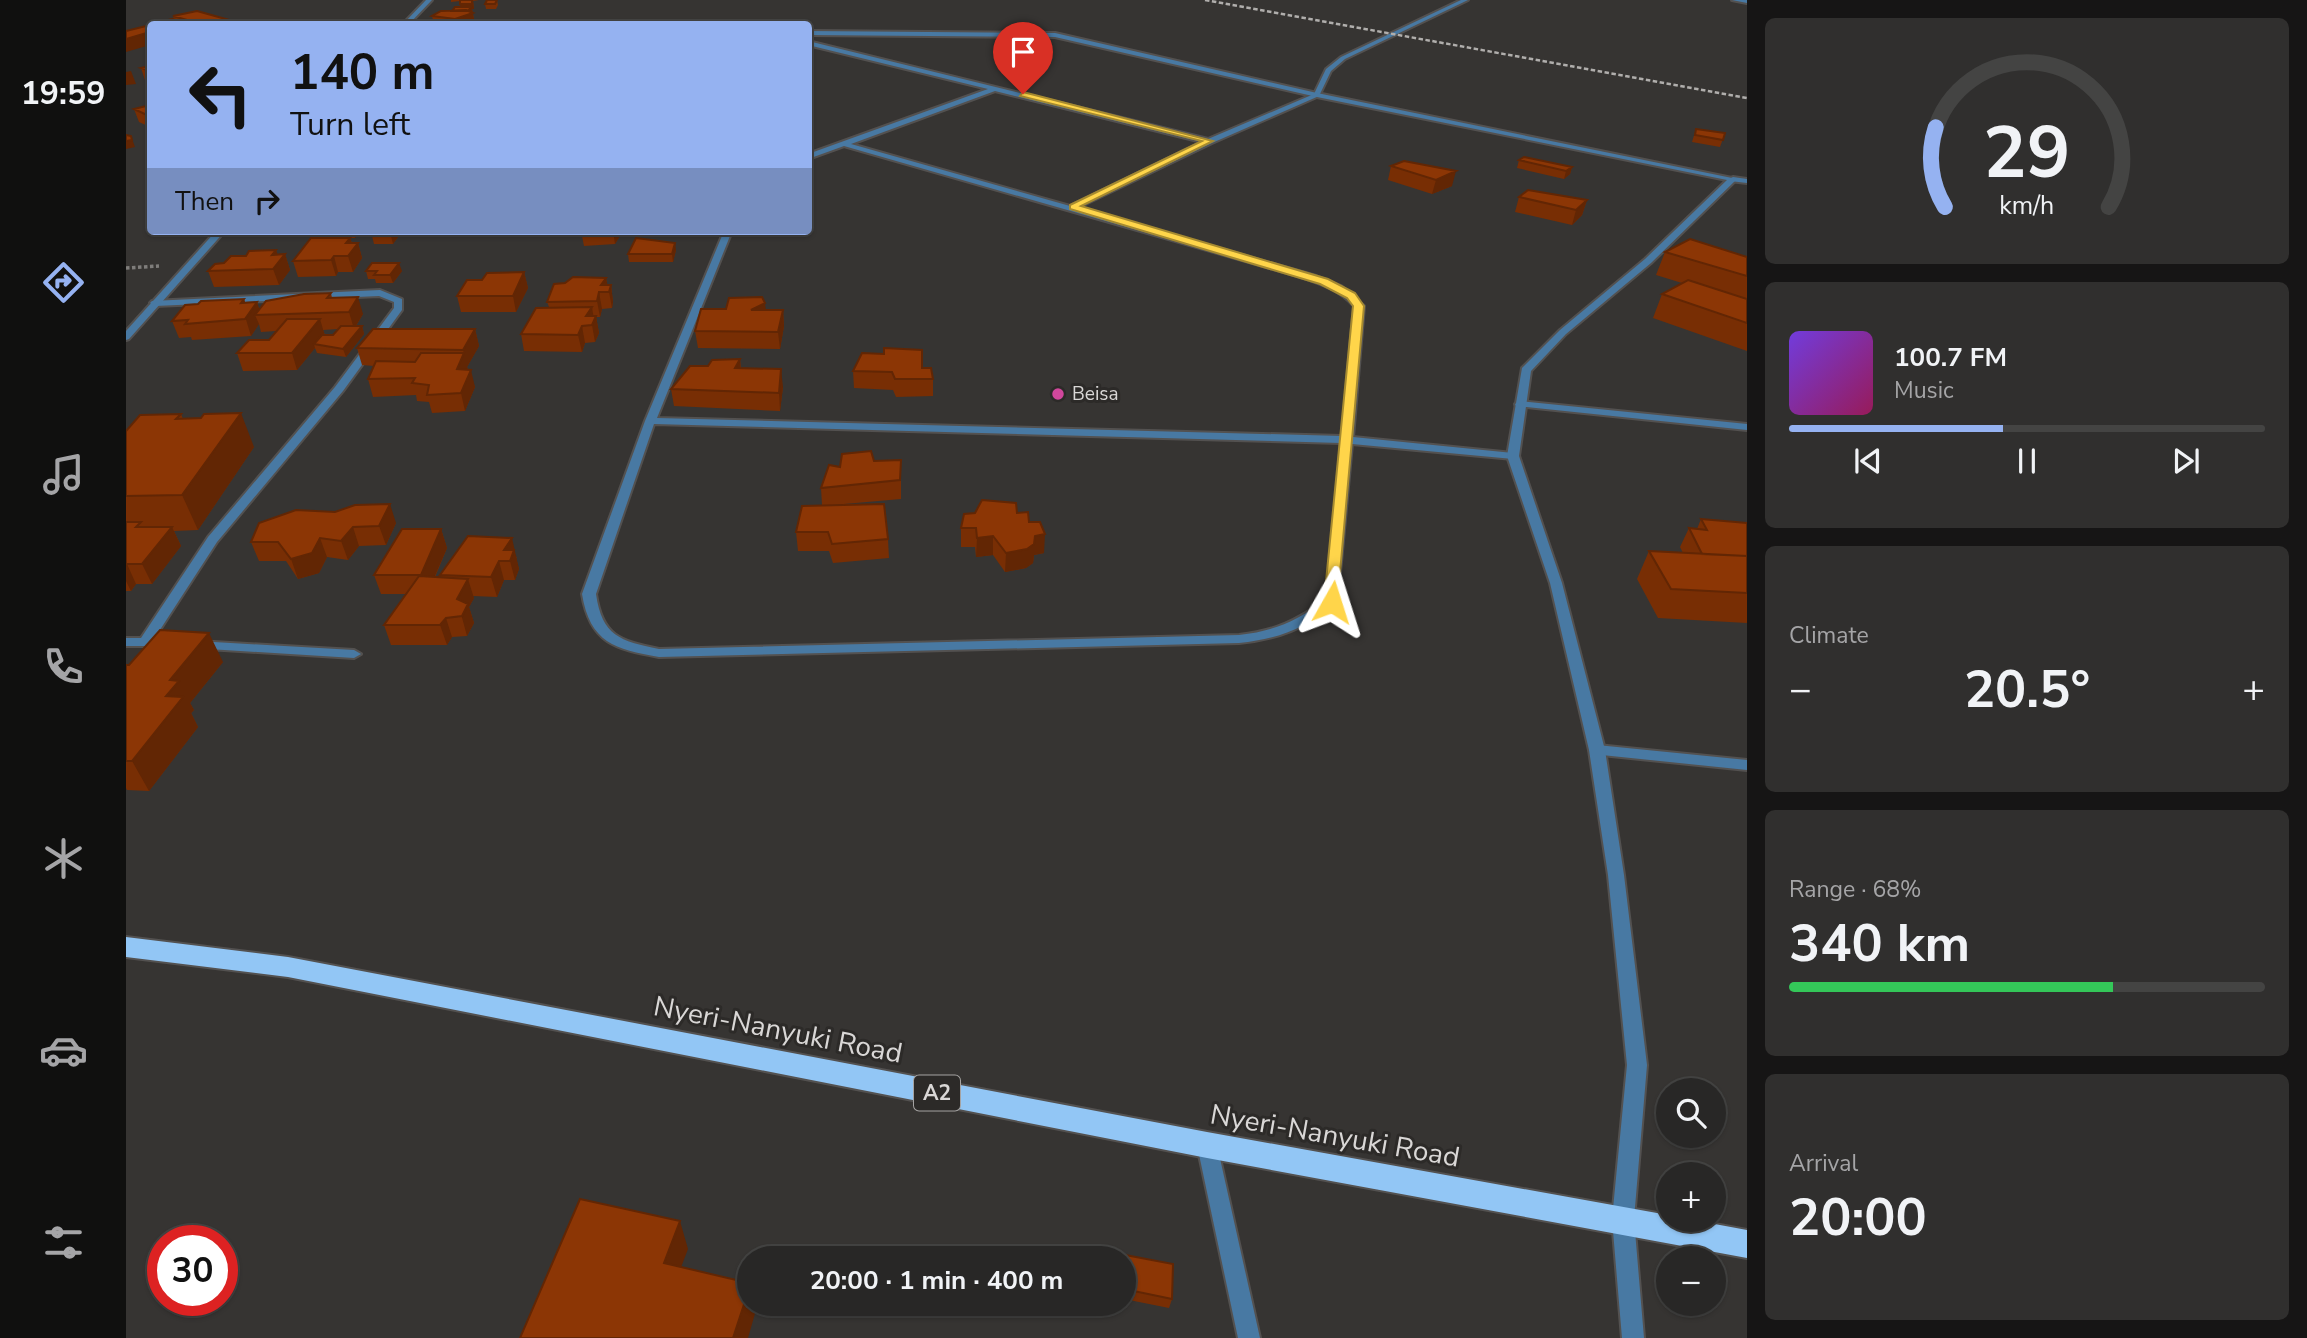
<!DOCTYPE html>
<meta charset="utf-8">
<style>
body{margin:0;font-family:"Nunito Sans",sans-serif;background:#302f2e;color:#f1f3f6;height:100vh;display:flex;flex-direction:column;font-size:26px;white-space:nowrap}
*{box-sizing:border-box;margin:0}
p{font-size:23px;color:#a5a5a7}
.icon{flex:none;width:38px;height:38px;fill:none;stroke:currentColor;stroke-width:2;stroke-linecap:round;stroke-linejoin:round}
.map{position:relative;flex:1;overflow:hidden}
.side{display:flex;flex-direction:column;gap:18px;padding:18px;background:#161515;width:560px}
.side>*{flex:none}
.banner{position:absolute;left:21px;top:21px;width:665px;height:214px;border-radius:7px;box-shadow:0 2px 5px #0004,0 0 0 2px #444443;background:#95b2f1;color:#111;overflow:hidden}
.tools{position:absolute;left:1530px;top:1078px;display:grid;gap:14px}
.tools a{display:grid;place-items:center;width:70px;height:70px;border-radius:50%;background:#282726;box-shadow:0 2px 5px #0004,0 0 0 2px #444443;font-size:35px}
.speed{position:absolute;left:21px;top:1225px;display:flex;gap:14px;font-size:35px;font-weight:700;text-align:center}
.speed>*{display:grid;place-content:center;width:91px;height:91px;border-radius:50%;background:#282726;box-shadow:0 2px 5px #0004,0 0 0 2px #444443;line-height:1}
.speed .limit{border:10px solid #d22;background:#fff;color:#111}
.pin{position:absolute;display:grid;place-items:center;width:60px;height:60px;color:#fff;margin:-72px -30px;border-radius:50% 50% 50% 0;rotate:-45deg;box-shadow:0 0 7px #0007}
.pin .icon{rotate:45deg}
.me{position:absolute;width:77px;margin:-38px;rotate:6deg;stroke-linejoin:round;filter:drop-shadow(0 0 5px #0008)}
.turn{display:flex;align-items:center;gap:24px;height:147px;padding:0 28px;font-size:32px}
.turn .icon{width:91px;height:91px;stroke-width:2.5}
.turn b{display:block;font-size:49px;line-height:60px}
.then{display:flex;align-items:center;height:66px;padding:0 28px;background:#0003;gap:14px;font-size:26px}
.big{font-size:52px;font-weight:700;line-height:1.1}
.side .card{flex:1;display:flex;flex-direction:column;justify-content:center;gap:10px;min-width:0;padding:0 24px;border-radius:10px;background:#302f2e}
.side .dial{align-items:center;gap:0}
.dial svg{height:182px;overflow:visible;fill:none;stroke:#444443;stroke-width:7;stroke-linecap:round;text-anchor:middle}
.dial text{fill:#f1f3f6;stroke:none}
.song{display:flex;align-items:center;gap:21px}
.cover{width:84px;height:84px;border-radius:10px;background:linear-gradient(135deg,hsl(260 70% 55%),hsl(330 70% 35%))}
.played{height:7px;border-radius:4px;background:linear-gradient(90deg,#95b2f1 45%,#444443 45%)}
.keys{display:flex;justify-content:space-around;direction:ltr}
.heat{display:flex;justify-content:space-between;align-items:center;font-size:38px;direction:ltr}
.charge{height:10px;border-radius:5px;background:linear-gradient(90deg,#34c759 68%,#444443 0)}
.trip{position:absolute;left:611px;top:1246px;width:399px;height:70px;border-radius:35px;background:#282726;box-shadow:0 2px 5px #0004,0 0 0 2px #444443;font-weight:700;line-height:70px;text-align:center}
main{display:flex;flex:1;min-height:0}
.dock{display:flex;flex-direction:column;width:126px;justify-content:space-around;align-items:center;background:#10100f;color:#a5a5a7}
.dock .icon{width:49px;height:49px}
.dock .current{color:#95b2f1}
.dock b{font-size:32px;color:#f1f3f6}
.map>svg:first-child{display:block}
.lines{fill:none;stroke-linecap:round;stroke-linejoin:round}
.service-casing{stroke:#535150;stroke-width:4}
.minor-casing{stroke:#535150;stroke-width:4}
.tertiary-casing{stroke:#535150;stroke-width:4}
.trunk-casing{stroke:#535150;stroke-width:4}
.path{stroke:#7f7d7b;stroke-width:3.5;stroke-dasharray:3.5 2.5;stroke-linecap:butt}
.service{fill:#4879a3;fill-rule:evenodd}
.minor{fill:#4879a3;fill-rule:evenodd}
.tertiary{fill:#4879a3;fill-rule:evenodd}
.trunk{fill:#92c6f5;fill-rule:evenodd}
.rail{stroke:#b0aeac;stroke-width:2.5;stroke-dasharray:4.5 2.5;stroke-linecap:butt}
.wall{fill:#782e04;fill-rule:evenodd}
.shaded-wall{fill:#622604}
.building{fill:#8c3605;stroke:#622604;stroke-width:2}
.route{fill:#ffd54a;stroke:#a68a30;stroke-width:2}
.hotel-dot{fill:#d1479c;stroke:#2c2a28;stroke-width:2.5}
.labels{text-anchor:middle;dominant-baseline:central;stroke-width:6;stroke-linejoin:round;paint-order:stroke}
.far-poi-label{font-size:19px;fill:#d9d7d6;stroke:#2c2a28;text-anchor:start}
.shield{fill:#2c2a28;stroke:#a5a3a2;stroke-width:2}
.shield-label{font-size:21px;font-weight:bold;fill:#d9d7d6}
.near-street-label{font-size:28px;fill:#d9d7d6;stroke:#2c2a28}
</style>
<main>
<nav class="dock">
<b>19:59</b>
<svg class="icon current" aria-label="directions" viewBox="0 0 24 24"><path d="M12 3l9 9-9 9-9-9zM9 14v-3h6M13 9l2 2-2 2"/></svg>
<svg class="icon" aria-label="music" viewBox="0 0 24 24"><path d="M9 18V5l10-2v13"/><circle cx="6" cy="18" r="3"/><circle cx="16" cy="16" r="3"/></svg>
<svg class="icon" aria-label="phone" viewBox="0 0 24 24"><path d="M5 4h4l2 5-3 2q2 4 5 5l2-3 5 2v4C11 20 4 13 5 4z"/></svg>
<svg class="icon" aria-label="climate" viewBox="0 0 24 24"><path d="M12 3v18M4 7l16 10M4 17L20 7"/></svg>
<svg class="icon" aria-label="car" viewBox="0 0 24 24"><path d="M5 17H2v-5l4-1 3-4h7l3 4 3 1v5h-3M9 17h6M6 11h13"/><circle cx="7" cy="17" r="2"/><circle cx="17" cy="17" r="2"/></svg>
<svg class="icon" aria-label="filters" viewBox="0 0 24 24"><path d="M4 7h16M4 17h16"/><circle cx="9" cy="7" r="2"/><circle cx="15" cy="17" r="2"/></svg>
</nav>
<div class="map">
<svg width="1621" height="1338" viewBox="0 0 1621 1338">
<rect width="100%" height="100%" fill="#363432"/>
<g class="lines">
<g class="service-casing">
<path id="service" d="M1081 1136 1088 1138 1091 1145 1134 1338H1112L1071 1145 1074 1138Z"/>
</g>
<g class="minor-casing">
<path id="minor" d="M1335 0H1342L1219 59 1205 71 1193 96 1086 143 951 208 1190 276 1215 286 1238 306 1227 437 1387 453 1393 456 1387 459 1226 444 1211 605C1177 628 1154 639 1113 643L533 657C489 649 464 643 456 594L519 421 598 231H606L531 418 1216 436 1228 306C1214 290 1196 284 1175 277L718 146 682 159V154L862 89 682 45V41L1082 139 1188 94 1200 69 1215 57ZM869 91 1076 142 944 206 725 144ZM528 424 1215 443 1200 600C1170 621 1149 631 1113 635L533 649C494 641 476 636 470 594Z
M1606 0H1621V3Z
M1607 177 1621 179V183L1604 181 1603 179Z
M254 290 276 299V310L217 391 91 542 28 639 34 643 32 646H0V638H15L82 537 209 387 268 308V302L253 296 29 306 24 303 26 301Z
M1394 401 1621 424V430L1390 406 1389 404Z
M71 641 228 650 235 654 228 658 66 648 64 645Z
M1471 745 1621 760V770L1466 754 1463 750 1466 746Z"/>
</g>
<g class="tertiary-casing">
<path id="tertiary" d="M300 0H306L283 24H277Z
M682 31 929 33 1191 93 1611 179 1525 263 1440 334 1405 371 1393 456 1436 583 1479 750 1498 875 1521 1065 1508 1219 1518 1338H1496L1486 1219 1501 1065 1482 875 1463 750 1424 583 1381 456 1396 368 1434 330 1519 259 1601 180 1191 97 929 37 682 35Z
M90 231H99L3 339 0 340V331Z"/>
</g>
<g class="trunk-casing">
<path id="trunk" d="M0 937 162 957 1081 1132 1542 1215V1220H1567L1621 1230V1258L1081 1158 162 977 0 957Z"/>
</g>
<path class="path" d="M0 268 33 266"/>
<use href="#service" class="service"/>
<use href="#minor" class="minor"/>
<use href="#tertiary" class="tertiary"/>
<use href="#trunk" class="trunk"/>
<path class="rail" d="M1079 0 1621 98"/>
</g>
<path class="wall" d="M325 0H353L347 1 348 9H346L349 24H308L306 16 326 11 335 7 334 1 325 2Z
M361 0H371L372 5 370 9H360L359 4Z
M47 16 114 23V24H26L48 20Z
M24 66V82L19 80 15 68Z
M24 105V127L13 122 8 109Z
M1570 129 1599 133 1594 147 1566 142Z
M24 130V140H23L20 133Z
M1393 160 1446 167 1444 174 1438 179 1391 168Z
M1278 161 1326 186 1306 194 1262 180 1265 166Z
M1393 197 1461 200 1456 215 1446 225 1389 212Z
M206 231H236L229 238H224L226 243H232L236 258 227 272H212L210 276 172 277 167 261 208 238Z
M250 231 272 237 267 244H248L246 236Z
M455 231H497L489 244 458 246Z
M150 250 151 255 159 254 164 270 153 285 88 287 82 271 98 263 120 256Z
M550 250 547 262H503L502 254Z
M1539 252 1621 257V351L1527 318 1536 294 1556 283 1530 275Z
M240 271H276L267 283H250L249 279H242Z
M398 272 402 288 390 312H335L331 296 356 280Z
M480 278 481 285H485L487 302 486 308 476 309 474 317H470L473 333 469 342 459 343 456 352 398 351 395 334 423 307 421 302 439 283Z
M205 293 206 298 237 314 230 326H236L238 334 220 357 191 353 189 348 171 370 117 371 111 353 143 340 150 331 135 332 133 324 125 336 66 340 65 337 53 338 46 321 72 304 118 299 119 303 131 302 133 309ZM212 329 207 335H199L197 330Z
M640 310H657L658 326 654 349 572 348 569 331Z
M349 329 353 346 341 367 349 387 339 411 306 413 303 402 291 401 290 395 247 397 242 379 248 366 236 365 231 348Z
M614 359 615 369 657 387 654 411 548 406 545 389 582 366Z
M796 368 807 379V396L770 397 767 390 728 388 727 371Z
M55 414 57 419 128 447 72 530 48 531 55 546 26 584H10L5 591H0V431Z
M775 460V499L707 505 762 539 763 558 707 563 703 551H672L670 532 696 505 695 488 714 467 748 461Z
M209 512 270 523 260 545 233 546 222 560 201 557 193 573 172 579 160 561H133L125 542Z
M1575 519 1621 523V623L1532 618 1511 579 1523 551 1557 553 1554 547 1563 528 1571 529Z
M903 522 918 553 908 555 907 563 900 568 879 572 867 555 850 557 849 547H835V528Z
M315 529 321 548 309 577 315 578 314 575 342 536 391 557 390 558 393 569 389 580H378L371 597 347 596 348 598 343 607 348 623 341 636 326 637 321 645H265L258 625 281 594H255L248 575Z
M97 662 64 703 68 710 65 713 72 727 23 791 1 790 0 788V665Z
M998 1258 1046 1299 1043 1308 998 1299Z"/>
<path class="shaded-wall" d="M347 0 348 9H346L349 24H330L329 19 335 10 334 4Z
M24 32V45L0 52V39Z
M5 71 10 84 0 85V72Z
M5 136 9 147 0 149V141Z
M1446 167 1444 174 1438 179 1440 171Z
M1330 171 1326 186 1306 194 1310 180Z
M1461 200 1456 215 1446 225 1450 210Z
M227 231H236L229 238Z
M269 231H271L272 237 267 244 265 236Z
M487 231H497L489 244Z
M224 238 228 249 232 243 236 258 227 272 222 256 220 243Z
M549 243 550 250 547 262 546 254Z
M150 250 154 261 159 254 164 270 153 285 147 269 146 255Z
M208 256 212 272 210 276 205 260Z
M273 263 276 271 267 283 264 275Z
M398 272 402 288 390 312 387 296Z
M480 278 483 292 475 285Z
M485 285 487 302 486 308 483 292Z
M473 292 476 309 474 317 471 301Z
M232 297 237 314 228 329 223 312Z
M118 299 123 314 131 302 135 315H129L133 324 125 336 115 303Z
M639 303 641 319 625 310Z
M466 307 468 320 470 316 473 333 469 342 466 325 460 316Z
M657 310 658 326 654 349 652 332Z
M194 319 199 336 188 344 189 348 171 370 166 353Z
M236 326 238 334 220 357 217 349Z
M456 326 459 343 456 352 452 335Z
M349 329 353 346 341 367 342 370 331 369 338 354 337 350Z
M614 359 615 376 609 368Z
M655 369 657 387 654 411 653 393Z
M345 370 349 387 339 411 335 393Z
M115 413 128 447 72 530 56 495Z
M264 504 270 523 260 545 253 526Z
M46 527 55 546 26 584 16 564Z
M227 527 233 546 222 560 215 541Z
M315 529 321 548 301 594 295 575Z
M919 534 918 553 908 555 907 563 900 568 879 572 880 553 909 536Z
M867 536V555L850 557 851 538Z
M194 538 201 557 193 573 172 579 165 559Z
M386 538 393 569 389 580 384 561 378 550Z
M373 561 378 580 371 597 365 577Z
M1 564 10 584 5 591 0 581V565Z
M342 579 348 598 343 607 348 623 341 636 331 599Z
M320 618 326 637 321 645 314 625Z
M83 633 97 662 64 703 68 710 65 713 72 727 23 791 6 761 40 696 44 680Z
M554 1221 562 1249 546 1291 538 1263Z
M623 1289V1304H629L630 1310 622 1338H607Z"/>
<path class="building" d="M334 0H346V4H334Z
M361 0H371L369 4H359Z
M329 7H345L342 11H326Z
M340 10 347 13 329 19 306 16 315 11Z
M71 11 114 23 109 24H75L47 16Z
M46 19 62 23 55 24H26Z
M24 25V32L0 39V31Z
M24 66V71L15 68Z
M24 105V115L23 116 8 109Z
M1570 129 1599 133 1597 140 1569 135Z
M0 135 5 136 6 140 0 141Z
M1398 157 1446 167 1440 171 1393 160Z
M1278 161 1330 171 1310 180 1265 166Z
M1402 190 1461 200 1450 210 1393 197Z
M250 231H269L265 236H246Z
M185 238H224L220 243H232L222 256H208L205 260 167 261Z
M510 238 549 243 546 254H502Z
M1564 239 1621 257V276L1539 252Z
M150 250 146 255 159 254 147 269 82 271 89 264 98 263 105 256H120L123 251Z
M246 263H273L264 275H248L251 271H240Z
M398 272 387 296H331L341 280H356L361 273Z
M447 277 480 278 475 285H485L483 292H473L471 301 421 302 428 284 439 283Z
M1562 280 1621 299V323L1536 294Z
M205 293 201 298 232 297 223 312 129 315 140 301 178 294Z
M636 297 639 303 625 310H657L652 332 569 331 575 309H600L603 298Z
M118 299 115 303 131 302 119 319 59 324 62 320 46 321 59 305 72 304 75 301Z
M466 307 460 316H470L466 325 456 326 452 335 395 334 410 308Z
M161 319H194L166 353H111L123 340H143Z
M215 326H236L217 349 188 344 196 335H207Z
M247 329H349L337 350 231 348Z
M758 348 796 350V368H805L807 379H769L766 372 727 371 736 353 758 354Z
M295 353H338L331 369 345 370 335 393 301 395 303 385 286 383 289 378 242 379 250 361 289 362Z
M614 359 609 368 655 369 653 393 545 389 564 366H582L586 360Z
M115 413 56 495 0 496V431L14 415 55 414 50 419 75 418 78 414Z
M745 451 748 461 775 460 774 480 695 488 703 465 714 467 716 454Z
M856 500 890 503 891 513 902 512 903 522H914L919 534 909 536 908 544 901 549 880 553 867 536 851 538 850 528H835L838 514 849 513Z
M264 504 253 526 227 527 215 541 194 538 186 553 165 559 152 542H125L133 523 170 510 209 512 229 505Z
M758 504 762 539 706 544 702 532H670L676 506Z
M1575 519 1621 523V556L1576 554 1563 528 1581 530Z
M0 522H15L10 527H46L16 564H1L0 565Z
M276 529H315L295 575H248Z
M342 536 386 538 378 550H388L384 561H373L365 577 314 575Z
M1523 551 1621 556V593L1545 589Z
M293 576 342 579 331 599 342 604 336 616 320 618 314 625H258Z
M34 630 83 633 44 680 53 681 40 696 57 697 6 761H0V665H3Z
M454 1199 554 1221 538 1263 623 1283V1289L607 1338H394Z
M994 1254 1047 1264 1046 1299 998 1289V1258H993Z"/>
<path class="route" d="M897 92 1087 141 955 206 1202 279 1229 293 1238 306 1211 606H1201L1198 602 1227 306 1221 298 1194 284 944 209V205L1076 141 894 96Z"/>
<circle class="hotel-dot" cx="932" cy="394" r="7"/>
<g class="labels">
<g class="far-poi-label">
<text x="946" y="394">Beisa</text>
</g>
<rect class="shield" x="788" y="1075.5" width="46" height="35" rx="5"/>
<g class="shield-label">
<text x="811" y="1093">A2</text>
</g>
<g class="near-street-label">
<text transform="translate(652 1030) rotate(11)">Nyeri-Nanyuki Road</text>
<text transform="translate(1209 1136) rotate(10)">Nyeri-Nanyuki Road</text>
</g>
</g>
</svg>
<div class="tools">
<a><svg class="icon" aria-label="search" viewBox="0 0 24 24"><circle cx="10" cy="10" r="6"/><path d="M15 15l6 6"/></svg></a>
<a>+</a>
<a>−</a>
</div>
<div class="speed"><div class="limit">30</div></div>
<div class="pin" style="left:897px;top:94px;background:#d93025"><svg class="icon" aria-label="arrive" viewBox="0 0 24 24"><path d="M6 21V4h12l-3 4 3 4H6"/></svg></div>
<svg class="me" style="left:1206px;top:602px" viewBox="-20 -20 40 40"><path d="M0-17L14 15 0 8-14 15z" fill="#ffd54a" stroke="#fff" stroke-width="4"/></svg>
<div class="trip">20:00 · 1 min · 400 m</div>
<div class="banner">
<div class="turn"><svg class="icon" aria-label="left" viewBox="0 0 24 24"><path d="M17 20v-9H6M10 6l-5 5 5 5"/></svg><div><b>140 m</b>Turn left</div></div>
<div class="then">Then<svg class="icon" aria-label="right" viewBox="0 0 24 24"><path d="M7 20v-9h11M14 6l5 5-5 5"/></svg></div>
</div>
</div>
<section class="side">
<div class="card dial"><svg viewBox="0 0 100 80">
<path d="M14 69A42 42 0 1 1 86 69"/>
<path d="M14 69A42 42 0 0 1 10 34" stroke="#95b2f1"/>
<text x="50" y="56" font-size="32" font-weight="700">29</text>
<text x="50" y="72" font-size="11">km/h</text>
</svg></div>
<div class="card">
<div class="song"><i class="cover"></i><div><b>100.7 FM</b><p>Music</p></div></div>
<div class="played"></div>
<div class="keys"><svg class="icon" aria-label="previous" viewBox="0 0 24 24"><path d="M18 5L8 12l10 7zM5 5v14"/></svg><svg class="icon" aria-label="pause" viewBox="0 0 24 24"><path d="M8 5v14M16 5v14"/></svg><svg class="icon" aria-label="next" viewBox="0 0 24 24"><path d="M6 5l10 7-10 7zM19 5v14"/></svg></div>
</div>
<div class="card"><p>Climate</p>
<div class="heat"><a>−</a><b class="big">20.5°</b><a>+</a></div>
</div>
<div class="card"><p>Range · 68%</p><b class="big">340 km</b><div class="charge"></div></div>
<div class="card"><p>Arrival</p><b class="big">20:00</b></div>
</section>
</main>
